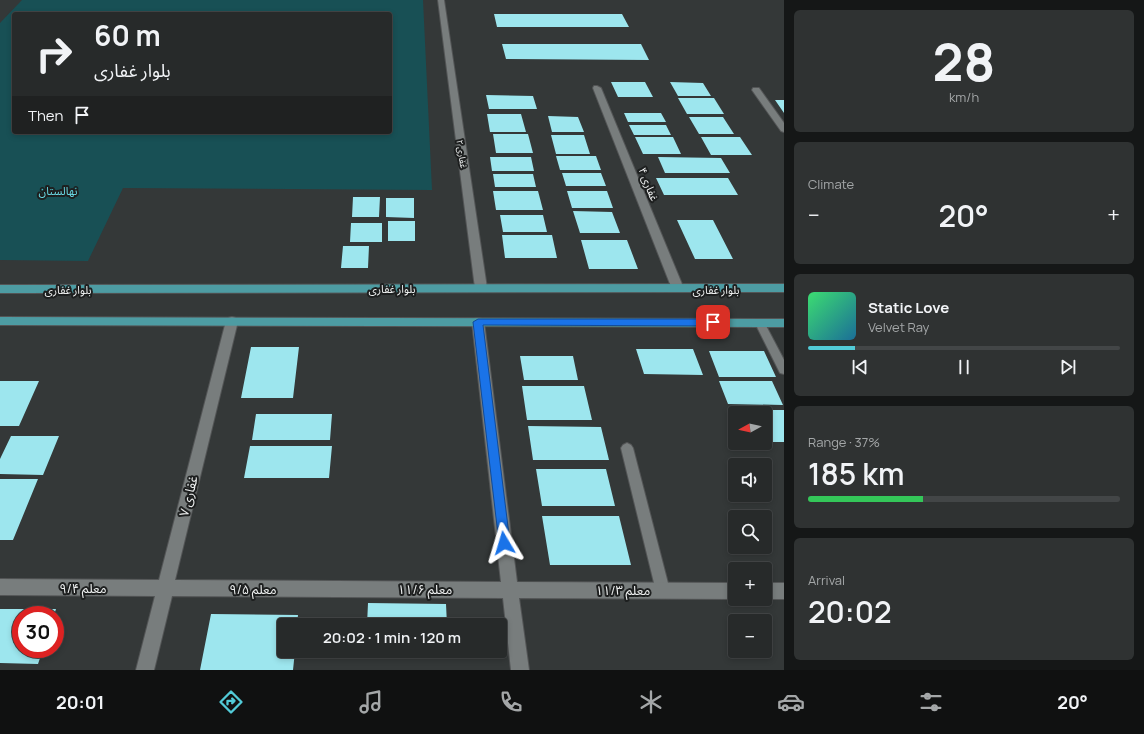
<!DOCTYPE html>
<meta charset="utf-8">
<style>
body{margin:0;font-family:Manrope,"Noto Sans Arabic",sans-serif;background:#2f3232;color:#f1f3f6;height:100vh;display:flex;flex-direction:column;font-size:15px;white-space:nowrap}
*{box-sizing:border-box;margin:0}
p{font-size:13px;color:#a4a7a8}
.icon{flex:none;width:22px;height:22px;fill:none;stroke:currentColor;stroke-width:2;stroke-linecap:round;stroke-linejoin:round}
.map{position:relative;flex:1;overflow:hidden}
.sheet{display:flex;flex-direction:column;gap:10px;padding:10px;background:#151717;width:360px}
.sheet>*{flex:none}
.top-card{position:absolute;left:12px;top:12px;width:380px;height:122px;border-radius:4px;box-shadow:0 2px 6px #0003,0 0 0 1px #434647;background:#272a2a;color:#f1f3f6;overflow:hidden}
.needle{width:26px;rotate:262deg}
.tools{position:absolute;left:728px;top:406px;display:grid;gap:8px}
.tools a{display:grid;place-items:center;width:44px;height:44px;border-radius:4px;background:#272a2a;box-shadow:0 2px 6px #0003,0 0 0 1px #434647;font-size:20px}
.speed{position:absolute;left:12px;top:606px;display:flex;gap:8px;font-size:20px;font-weight:700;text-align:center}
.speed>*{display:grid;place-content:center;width:52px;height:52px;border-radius:50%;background:#272a2a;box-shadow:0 2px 6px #0003,0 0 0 1px #434647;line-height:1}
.speed .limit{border:6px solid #d22;background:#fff;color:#111}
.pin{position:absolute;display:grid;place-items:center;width:34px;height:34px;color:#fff;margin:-17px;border-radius:8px;box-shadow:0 2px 6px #0006}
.me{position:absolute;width:44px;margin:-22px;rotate:353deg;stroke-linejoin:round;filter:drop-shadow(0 0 3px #0008)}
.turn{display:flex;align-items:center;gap:14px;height:84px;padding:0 16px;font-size:18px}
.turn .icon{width:52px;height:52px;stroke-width:2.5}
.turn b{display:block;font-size:28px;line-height:34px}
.then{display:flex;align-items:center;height:38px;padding:0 16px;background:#0003;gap:8px;font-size:15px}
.big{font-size:30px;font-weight:600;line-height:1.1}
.sheet .tile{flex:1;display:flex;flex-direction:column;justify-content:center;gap:6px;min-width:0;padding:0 14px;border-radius:6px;background:#2f3232}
.sheet .dial{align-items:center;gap:0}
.dial b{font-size:52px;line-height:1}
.song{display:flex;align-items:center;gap:12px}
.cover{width:48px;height:48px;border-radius:6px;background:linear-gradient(135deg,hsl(140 70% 55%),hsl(200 70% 35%))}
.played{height:4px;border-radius:2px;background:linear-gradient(90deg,#52cbd8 15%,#434647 15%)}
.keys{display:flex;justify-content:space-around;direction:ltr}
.heat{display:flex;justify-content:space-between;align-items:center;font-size:22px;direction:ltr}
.charge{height:6px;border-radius:3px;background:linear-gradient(90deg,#34c759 37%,#434647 0)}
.trip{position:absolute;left:277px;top:618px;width:230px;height:40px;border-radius:4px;background:#272a2a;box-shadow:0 2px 6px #0003,0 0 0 1px #434647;font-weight:600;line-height:40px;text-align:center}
.tab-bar{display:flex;height:64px;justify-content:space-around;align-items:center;background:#101111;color:#a4a7a8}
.tab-bar .icon{width:28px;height:28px}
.tab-bar .current{color:#52cbd8}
.tab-bar b{font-size:18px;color:#f1f3f6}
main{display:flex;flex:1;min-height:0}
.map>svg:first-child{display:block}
.green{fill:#185055;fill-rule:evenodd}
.building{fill:#9de6ee}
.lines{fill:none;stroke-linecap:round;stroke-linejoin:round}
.service-casing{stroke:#535556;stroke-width:2}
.minor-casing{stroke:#535556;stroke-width:2}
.primary-casing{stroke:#535556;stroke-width:2}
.service{fill:#787d7d;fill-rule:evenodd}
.minor{fill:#787d7d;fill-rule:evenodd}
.primary{fill:#4d9ca3;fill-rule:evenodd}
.route{fill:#1a73e8;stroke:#114b97}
.labels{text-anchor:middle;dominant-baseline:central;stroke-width:4;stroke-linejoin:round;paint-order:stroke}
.far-street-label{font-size:9px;fill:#eef0f0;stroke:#1d1f1f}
.street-label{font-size:11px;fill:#eef0f0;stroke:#1d1f1f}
.park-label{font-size:11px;fill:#69d9e4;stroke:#1d1f1f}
.near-street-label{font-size:13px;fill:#eef0f0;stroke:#1d1f1f}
</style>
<main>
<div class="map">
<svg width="784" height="670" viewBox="0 0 784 670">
<rect width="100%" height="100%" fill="#343838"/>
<path class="green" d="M22 0H423L432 190 123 188 88 261 0 260V23ZM14 14H390V132H14Z"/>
<path class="building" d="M494 14H622L629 27H497Z
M502 44H641L649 60 506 59Z
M611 82H645L653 97H618Z
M670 82 703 83 711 96H678Z
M486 95 533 96 537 109H489Z
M678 98H714L724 114H687Z
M775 100H784V113Z
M624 113H661L666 122H628Z
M487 114H521L526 132H490Z
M548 116 578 117 584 132H552Z
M689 117H723L734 134H699Z
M629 125H666L671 135H634Z
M493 134H528L533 153H496Z
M551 135H584L590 154H556Z
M635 137H673L681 154H643Z
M701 137H740L752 155H711Z
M556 156H596L601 170H560Z
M490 157H531L534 171H492Z
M658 157 721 158 730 173H665Z
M562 173H601L606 186H566Z
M493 174H533L536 187H495Z
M656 178H728L738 195H664Z
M493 191H538L543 210H496Z
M567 191H607L613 208H572Z
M353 197H380L379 217H352Z
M386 198H414V218L386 217Z
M573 211 612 212 620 233H580Z
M500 215H543L547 232H503Z
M677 220H713L733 259H695Z
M388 221H415V241H388Z
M351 223H382V242H350Z
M502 235H552L557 258H505Z
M581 240H627L638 269H589Z
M343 246H369L368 268H341Z
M251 347H299L293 398H241Z
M636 349H693L703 375 644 374Z
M709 351H764L776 377H719Z
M520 356H573L578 380H524Z
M0 381H39L19 426H0Z
M719 381H772L783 405 728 404Z
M522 386H584L592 420H527Z
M730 410H784V442H765V413H735V422Z
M256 414H332L330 440H252Z
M528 426 601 427 609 460H533Z
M11 436H59L43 475 0 474V459Z
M250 446H332L329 478H244Z
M536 469H606L615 506H542Z
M0 479H38L13 540H0Z
M542 516H619L631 565H550Z
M368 603 446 604 447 625H367Z
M0 609H56L54 615H21V649H43L38 664 0 663Z
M211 614 298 615 297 625H284V651H295L293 670H200Z
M367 651H449V658L367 657Z"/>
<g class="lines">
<g class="service-casing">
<path id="service" d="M760 319 763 320 784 360V374L780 373 755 323Z
M627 443 631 445 633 448 670 591 668 596 663 598 658 596 656 591 621 448 623 445Z"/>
</g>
<g class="minor-casing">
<path id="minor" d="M438 0H444L487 288 485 291H477L475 288Z
M594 86H597L601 88 684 289 682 292H674L672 289 593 88Z
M753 88H759L784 123V132L781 131 752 90Z
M232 317 236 318 238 321 175 580 501 582 472 322 474 319 478 318 482 319 484 322 517 582 735 583V599L519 598 529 670H511L503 598 172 596 154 670H136L155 596 0 595V579L159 580 226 321 228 318Z
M765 583H784V599H765Z"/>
</g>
<g class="primary-casing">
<path id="primary" d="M784 284V292L0 293V285Z
M0 317 784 319V327L0 325Z"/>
</g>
<use href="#service" class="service"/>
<use href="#minor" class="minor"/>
<use href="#primary" class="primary"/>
</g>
<path class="route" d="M478 319H713L718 322 713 326 483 325 510 543 509 547 504 548 500 547 499 543 473 322Z"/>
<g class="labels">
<g class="far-street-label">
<text transform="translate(462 154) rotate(82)">غفاری ۲</text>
</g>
<g class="street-label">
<text transform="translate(649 184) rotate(68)">غفاری ۴</text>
<text x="392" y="288">بلوار غفاری</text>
<text x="68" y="289">بلوار غفاری</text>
<text x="716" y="289">بلوار غفاری</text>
</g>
<g class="park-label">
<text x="58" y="190">نهالستان</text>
</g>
<g class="near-street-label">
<text transform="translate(188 496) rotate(-76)">غفاری ۷</text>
<text x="83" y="588">معلم ۹/۴</text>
<text x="253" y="589">معلم ۹/۵</text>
<text x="425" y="589">معلم ۱۱/۶</text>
<text x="623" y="590">معلم ۱۱/۳</text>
</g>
</g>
</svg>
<div class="tools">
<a><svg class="needle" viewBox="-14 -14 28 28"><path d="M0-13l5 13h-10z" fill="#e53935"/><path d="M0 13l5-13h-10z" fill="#a4a7a8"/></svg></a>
<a><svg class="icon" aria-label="sound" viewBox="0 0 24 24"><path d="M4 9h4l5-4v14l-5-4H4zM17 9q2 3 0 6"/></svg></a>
<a><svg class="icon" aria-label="search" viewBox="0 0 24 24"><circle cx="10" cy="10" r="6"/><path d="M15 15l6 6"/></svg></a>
<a>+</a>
<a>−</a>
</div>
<div class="speed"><div class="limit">30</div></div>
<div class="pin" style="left:713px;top:322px;background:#d93025"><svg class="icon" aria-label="arrive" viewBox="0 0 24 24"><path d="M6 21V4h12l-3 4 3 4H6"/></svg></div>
<svg class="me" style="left:504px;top:543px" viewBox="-20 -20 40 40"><path d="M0-17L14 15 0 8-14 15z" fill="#1a73e8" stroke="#fff" stroke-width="4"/></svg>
<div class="trip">20:02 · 1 min · 120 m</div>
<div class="top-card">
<div class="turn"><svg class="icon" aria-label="right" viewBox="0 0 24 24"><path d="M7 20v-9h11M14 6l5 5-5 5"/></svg><div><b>60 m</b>بلوار غفاری</div></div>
<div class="then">Then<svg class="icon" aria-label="arrive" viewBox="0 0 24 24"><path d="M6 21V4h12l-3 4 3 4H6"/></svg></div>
</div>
</div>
<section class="sheet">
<div class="tile dial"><b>28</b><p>km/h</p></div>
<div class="tile"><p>Climate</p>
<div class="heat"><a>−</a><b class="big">20°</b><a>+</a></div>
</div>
<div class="tile">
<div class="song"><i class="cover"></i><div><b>Static Love</b><p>Velvet Ray</p></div></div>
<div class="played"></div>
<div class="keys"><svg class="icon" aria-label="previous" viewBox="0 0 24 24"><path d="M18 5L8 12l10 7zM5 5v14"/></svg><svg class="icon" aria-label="pause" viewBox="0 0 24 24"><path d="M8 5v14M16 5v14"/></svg><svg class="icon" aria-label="next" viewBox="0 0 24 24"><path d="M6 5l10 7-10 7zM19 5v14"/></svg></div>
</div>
<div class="tile"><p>Range · 37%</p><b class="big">185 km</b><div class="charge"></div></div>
<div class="tile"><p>Arrival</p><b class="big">20:02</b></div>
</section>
</main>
<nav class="tab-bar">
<b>20:01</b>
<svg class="icon current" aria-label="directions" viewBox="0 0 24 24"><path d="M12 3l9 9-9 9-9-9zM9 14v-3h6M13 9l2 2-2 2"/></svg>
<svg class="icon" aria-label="music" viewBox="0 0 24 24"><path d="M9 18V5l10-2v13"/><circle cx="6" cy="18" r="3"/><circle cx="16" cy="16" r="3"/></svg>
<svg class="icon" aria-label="phone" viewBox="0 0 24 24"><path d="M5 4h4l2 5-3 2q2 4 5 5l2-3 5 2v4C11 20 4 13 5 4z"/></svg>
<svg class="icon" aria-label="climate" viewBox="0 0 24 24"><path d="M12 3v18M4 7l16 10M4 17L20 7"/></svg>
<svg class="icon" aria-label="car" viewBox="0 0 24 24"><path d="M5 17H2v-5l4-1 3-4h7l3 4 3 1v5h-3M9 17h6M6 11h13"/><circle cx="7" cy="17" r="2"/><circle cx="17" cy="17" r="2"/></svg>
<svg class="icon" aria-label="filters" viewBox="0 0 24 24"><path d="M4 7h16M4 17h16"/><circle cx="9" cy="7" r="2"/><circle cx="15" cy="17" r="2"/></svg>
<b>20°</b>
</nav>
